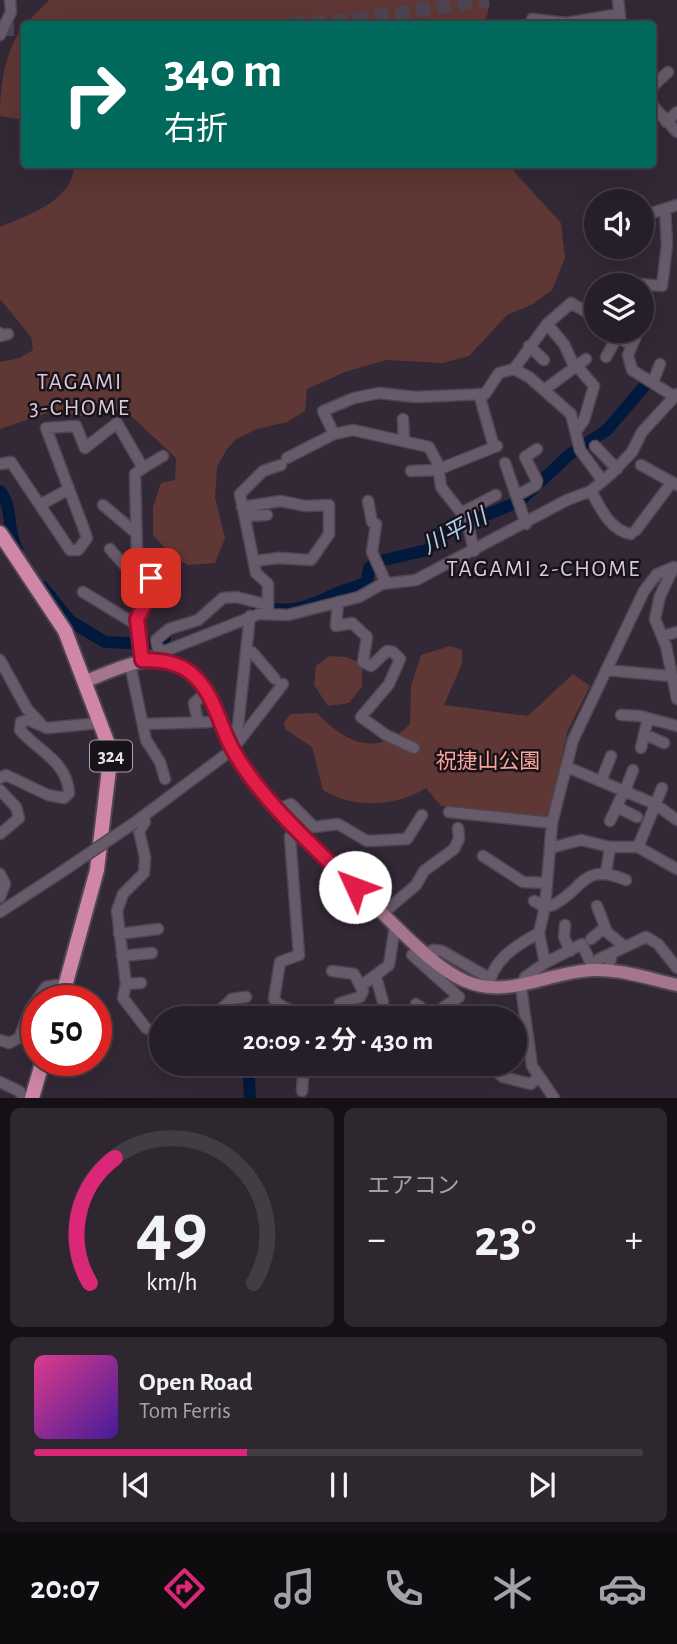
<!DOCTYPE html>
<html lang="ja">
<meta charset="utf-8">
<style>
body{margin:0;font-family:"Alegreya Sans","Noto Sans JP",sans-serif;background:#2e2730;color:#f1f3f6;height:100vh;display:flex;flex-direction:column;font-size:26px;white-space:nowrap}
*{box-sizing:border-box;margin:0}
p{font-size:23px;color:#a4a2a8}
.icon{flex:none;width:38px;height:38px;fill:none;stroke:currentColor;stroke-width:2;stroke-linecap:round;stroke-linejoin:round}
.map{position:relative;height:1098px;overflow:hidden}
.panel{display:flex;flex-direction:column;gap:10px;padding:10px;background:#151016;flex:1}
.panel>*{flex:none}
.hud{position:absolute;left:21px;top:21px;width:635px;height:147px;border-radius:7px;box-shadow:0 7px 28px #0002,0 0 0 2px #423c45;background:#00695c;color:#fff;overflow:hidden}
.controls{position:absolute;left:584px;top:189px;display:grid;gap:14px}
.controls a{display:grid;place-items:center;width:70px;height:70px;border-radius:50%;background:#261e28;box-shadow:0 7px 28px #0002,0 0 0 2px #423c45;font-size:35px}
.speed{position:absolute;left:21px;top:985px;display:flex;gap:14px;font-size:35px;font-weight:700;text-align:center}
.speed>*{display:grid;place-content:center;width:91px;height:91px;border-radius:50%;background:#261e28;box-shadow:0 7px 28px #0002,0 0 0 2px #423c45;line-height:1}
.speed .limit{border:10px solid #d22;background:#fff;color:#111}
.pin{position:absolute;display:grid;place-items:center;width:60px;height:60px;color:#fff;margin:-30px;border-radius:14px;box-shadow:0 4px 10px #0006}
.me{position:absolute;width:77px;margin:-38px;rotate:313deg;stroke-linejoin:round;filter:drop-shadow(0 0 5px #0008)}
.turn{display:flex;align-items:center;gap:24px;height:147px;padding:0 28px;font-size:32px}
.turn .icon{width:91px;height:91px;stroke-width:2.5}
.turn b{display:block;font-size:49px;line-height:60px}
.big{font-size:52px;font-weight:700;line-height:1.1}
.panel .card{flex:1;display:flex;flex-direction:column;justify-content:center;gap:10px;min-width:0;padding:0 24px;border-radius:10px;background:#2e2730}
.panel .dial{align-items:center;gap:0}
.dial svg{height:182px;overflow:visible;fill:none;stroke:#423c45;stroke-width:7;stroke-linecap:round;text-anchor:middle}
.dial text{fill:#f1f3f6;stroke:none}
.song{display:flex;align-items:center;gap:21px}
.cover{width:84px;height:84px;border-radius:10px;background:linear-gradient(135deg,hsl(330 70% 55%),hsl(260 70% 35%))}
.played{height:7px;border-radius:4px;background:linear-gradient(90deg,#db2777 35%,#423c45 35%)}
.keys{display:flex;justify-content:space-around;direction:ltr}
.heat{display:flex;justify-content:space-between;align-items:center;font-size:38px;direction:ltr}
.panel .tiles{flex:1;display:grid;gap:10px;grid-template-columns:1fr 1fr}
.card:last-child{grid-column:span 2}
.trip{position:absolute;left:149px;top:1006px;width:378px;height:70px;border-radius:35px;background:#261e28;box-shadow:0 7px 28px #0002,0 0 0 2px #423c45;font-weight:700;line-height:70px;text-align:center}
.tabs{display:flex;height:112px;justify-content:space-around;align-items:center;background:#0f0c10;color:#a4a2a8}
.tabs .icon{width:49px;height:49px}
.tabs .active{color:#db2777}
.tabs b{font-size:32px;color:#f1f3f6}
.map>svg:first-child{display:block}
.green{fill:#5f3734}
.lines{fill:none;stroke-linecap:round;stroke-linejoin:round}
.river{stroke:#00193d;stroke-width:12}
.highway-tunnel{stroke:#4e4451;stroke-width:14;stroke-dasharray:14 7;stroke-linecap:butt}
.minor-casing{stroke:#504652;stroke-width:13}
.major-casing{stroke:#504652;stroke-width:16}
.highway-casing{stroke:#504652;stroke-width:18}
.minor{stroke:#675a6a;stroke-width:10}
.major{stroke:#a5748f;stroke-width:12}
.highway{stroke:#cf86a7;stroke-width:14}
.minor-bridge-casing{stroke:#504652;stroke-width:13;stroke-linecap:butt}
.minor-bridge{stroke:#675a6a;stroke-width:10}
.route-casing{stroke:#92132f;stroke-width:18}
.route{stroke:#e11d48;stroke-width:12}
.labels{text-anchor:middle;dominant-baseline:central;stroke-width:5;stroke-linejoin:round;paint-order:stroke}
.shield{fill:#181319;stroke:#aaa3ab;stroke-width:2}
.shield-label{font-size:19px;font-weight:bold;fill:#e8e1ea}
.park-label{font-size:21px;fill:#fca29b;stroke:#181319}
.neighbourhood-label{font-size:23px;letter-spacing:2px;fill:#d8cadc;stroke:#181319}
.water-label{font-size:23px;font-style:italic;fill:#adccf4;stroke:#181319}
</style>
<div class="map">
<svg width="677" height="1098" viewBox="0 0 677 1098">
<rect width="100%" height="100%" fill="#332836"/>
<path class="green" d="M49 0H488V13L484 24H25Z
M24 25V120L0 116C0 85 5 50 24 25Z
M74 165H508L561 223 565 258 552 290 533 304 507 315 469 356 443 363 386 360 345 372 307 389 305 411 287 422 257 429 236 439 227 449 217 467 215 498 225 538 215 563 188 565 172 556 153 535V507L161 483 175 480 176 458 127 412 107 411 82 416 53 411 0 429V362L20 358 33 350 31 337 0 299V227C27 216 74 200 74 165Z
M450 646 462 650V664L444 705 528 716 573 674 590 686 568 730 548 818 441 806 426 788C396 807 353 809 323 790L312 747 285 729 284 723 290 714 317 713C345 743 377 758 410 724L411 686 421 655Z
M329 656 346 657 362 664V687L349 703 328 706 314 685 316 666Z"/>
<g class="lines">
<path class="river" d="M0 491C14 509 6 530 17 549
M43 587 70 621 105 642 154 644 165 638
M257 605C285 615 306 608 331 596 342 590 355 588 367 582L369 568 376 562 427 550 448 531 520 501 570 454 607 430 646 384
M249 1075 250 1098"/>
<path class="highway-tunnel" d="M291 24 353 20 489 0
M0 29H24"/>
<g class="minor-casing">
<path id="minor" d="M618 0 621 24
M532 19 566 23 620 14
M0 35 11 12 10 0
M653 86 668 72
M653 106 677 132
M666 122 677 112
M603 198 640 201
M642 216 677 205
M640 284 662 286 667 245 665 209
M547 324 564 344 574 366
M615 331 617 337 632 345
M638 331 628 355 632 370 675 397
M0 333 1 336 8 334
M529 346 544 360
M606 357 617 337
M576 365 594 386 584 420 577 430
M514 369 547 324 571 303 597 318
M653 382 660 364
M544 390 586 359
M479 394 494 447
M403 419 404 440
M595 446 617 469
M287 458 334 434
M505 463 526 524
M0 464 11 462 70 550H78L87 538 85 532 46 428 76 426 85 448 117 423 143 468 163 456
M641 465 677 485
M143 468 135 474 137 552 151 561 152 590 137 619 142 660 259 614 288 615 359 597 382 584 416 580 567 500 591 491 612 473 632 452 642 432 677 394
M411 471 437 470 497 446
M591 491C600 508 611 531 631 534
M518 495 536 485 537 481 525 457 537 449
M368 501 372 522 376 524 372 552 386 583
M40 505 69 489
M103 505 136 533
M242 507 281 501 305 506 329 505V534L311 560 279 558 255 561
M463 512 496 495
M246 516 267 515
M636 530 672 482
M110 549 126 567 151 578
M474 551 467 520 441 487 438 464 429 447 353 430 334 434 323 411 354 398 379 393 416 397 485 394 499 373 514 369 529 377 571 414 580 450 602 480
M674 567 660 596 655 619 666 646 677 699
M83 592 137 625
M338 602 336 626 352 623 367 637 363 662 371 666 387 651 393 652 400 659 389 684 361 717 386 735 414 748
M268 605V584L256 573 240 494 263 471 281 465
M662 636 677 632
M247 650 252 652 275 679
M159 653 156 640 169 629 198 620 223 598 236 597 268 605V609
M0 660 27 709 41 724
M130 664 146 740 160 762 165 779
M606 670 670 676
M621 715 640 716 677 726
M198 722 194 703 207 692
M145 724 209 722
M644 734 664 743
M229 742 238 726 250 616
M641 748 648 718
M567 767 655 804 677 820
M0 778 6 775 48 795 64 798 69 793C67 761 38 751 20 730L21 722 28 720 47 728 100 723
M601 781 611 756
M0 790 16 807 19 818 0 834
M625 791 633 770
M617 807 637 817
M278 809 291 804 314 827 338 824 367 841 407 839 422 815
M449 812 552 823
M610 821 624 791
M134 823 232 750 283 684
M294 828 290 837 299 955 280 962 274 999C281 1010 294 1008 302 1018
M638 847 662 788
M550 848 581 840 610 847H638L677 869
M483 856 523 882 547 883
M606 873 610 847
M0 874 5 884 0 897
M534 901 545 907 553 905C585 889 581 862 626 880
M597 906 607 932 624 946
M0 912 60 873
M383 913 416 885 424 871 454 849 459 839 458 828
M565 925 564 937 570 951
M119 934 158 929
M591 939 604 928
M426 953 433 950 442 951 489 978
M122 956 152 953
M599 959 612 953
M545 963 525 977 521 987 532 1066 554 1098
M594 970 582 944 545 963 539 933 545 907 552 823 573 740 644 591 657 574 674 567
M332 971 354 974 363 991 360 997 340 1003 342 1018
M608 971 612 953 646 937 658 944 677 968
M376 977 383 1002
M141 983 126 984 123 998 146 1028 155 1031 156 1043 161 1042
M126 984 117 911 123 894 144 873 145 857 139 831 145 822 143 817
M361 986 389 965 395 926
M489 988C490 961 518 944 539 933
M416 1004 432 1015 459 997 412 955 420 948
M197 1018 215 1015 232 999 246 997
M0 1040 9 1043 19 1038 31 1008 46 987 57 985 64 989
M488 1064 503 1077 531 1084 539 1076
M0 1082 19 1091 24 1098
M302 1091 304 1064"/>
</g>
<g class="major-casing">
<path id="major" d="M86 681C118 669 148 651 181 667 214 682 217 723 233 751 270 812 328 861 379 910 403 933 435 968 465 981 509 1000 549 971 594 970 621 969 650 979 677 985"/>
</g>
<g class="highway-casing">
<path id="highway" d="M0 533 65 631 111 752 97 870 61 1001
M32 1098 43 1060"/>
</g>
<use href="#minor" class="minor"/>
<use href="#major" class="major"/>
<use href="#highway" class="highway"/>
<g class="minor-bridge-casing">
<path id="minor-bridge" d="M60 873 134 823"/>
</g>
<use href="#minor-bridge" class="minor-bridge"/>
</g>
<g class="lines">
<g class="route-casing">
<path id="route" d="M151 578 152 590 137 619 142 660C160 660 178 662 192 674 215 694 219 725 233 750 261 800 314 847 355 887"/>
</g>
<use href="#route" class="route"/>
</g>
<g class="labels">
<rect class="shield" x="90" y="740.5" width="42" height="31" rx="5"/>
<g class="shield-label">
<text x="111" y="756">324</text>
</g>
<g class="park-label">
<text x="488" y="761">祝捷山公園</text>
</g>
<g class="neighbourhood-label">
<text x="80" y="382">TAGAMI<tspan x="80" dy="26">3-CHOME</tspan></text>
<text x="544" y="569">TAGAMI 2-CHOME</text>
</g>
<g class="water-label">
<text transform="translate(455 532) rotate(-28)">川平川</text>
</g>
</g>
</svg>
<div class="controls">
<a><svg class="icon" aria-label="sound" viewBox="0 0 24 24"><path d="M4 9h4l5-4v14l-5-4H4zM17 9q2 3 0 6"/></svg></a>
<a><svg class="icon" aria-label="layers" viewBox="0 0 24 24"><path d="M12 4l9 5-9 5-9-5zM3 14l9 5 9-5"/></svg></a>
</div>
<div class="speed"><div class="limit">50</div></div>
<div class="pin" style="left:151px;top:578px;background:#d93025"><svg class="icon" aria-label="arrive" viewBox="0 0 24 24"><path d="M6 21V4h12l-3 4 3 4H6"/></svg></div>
<svg class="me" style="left:355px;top:887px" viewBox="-20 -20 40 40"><circle r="19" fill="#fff"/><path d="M0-13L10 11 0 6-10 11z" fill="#e11d48"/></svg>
<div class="trip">20:09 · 2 分 · 430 m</div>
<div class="hud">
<div class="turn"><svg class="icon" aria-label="right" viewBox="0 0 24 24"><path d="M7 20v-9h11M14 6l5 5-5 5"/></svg><div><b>340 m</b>右折</div></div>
</div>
</div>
<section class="panel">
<div class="tiles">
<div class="card dial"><svg viewBox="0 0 100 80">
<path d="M14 69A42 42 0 1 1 86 69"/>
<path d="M14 69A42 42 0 0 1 25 14" stroke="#db2777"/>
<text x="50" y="56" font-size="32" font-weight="700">49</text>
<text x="50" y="72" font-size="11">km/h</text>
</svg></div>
<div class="card"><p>エアコン</p>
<div class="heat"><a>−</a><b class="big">23°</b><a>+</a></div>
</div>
<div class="card">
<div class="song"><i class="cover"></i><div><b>Open Road</b><p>Tom Ferris</p></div></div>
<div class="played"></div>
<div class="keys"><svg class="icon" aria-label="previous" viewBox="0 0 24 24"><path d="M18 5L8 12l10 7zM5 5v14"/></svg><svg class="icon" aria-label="pause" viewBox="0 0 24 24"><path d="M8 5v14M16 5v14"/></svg><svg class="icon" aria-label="next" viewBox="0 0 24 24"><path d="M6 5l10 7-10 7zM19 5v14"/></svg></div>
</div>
</div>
</section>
<nav class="tabs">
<b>20:07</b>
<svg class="icon active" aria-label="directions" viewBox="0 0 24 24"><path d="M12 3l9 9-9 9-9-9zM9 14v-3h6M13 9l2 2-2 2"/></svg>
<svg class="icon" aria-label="music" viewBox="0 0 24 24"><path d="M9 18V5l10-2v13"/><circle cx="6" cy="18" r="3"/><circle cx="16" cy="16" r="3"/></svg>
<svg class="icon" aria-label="phone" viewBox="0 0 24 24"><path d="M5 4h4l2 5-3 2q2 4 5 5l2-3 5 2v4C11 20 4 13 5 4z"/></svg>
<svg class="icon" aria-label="climate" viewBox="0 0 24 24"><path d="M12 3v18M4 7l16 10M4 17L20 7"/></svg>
<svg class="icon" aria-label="car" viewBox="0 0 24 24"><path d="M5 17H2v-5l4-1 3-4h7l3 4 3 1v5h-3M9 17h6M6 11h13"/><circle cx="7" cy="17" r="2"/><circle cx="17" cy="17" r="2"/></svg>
</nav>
